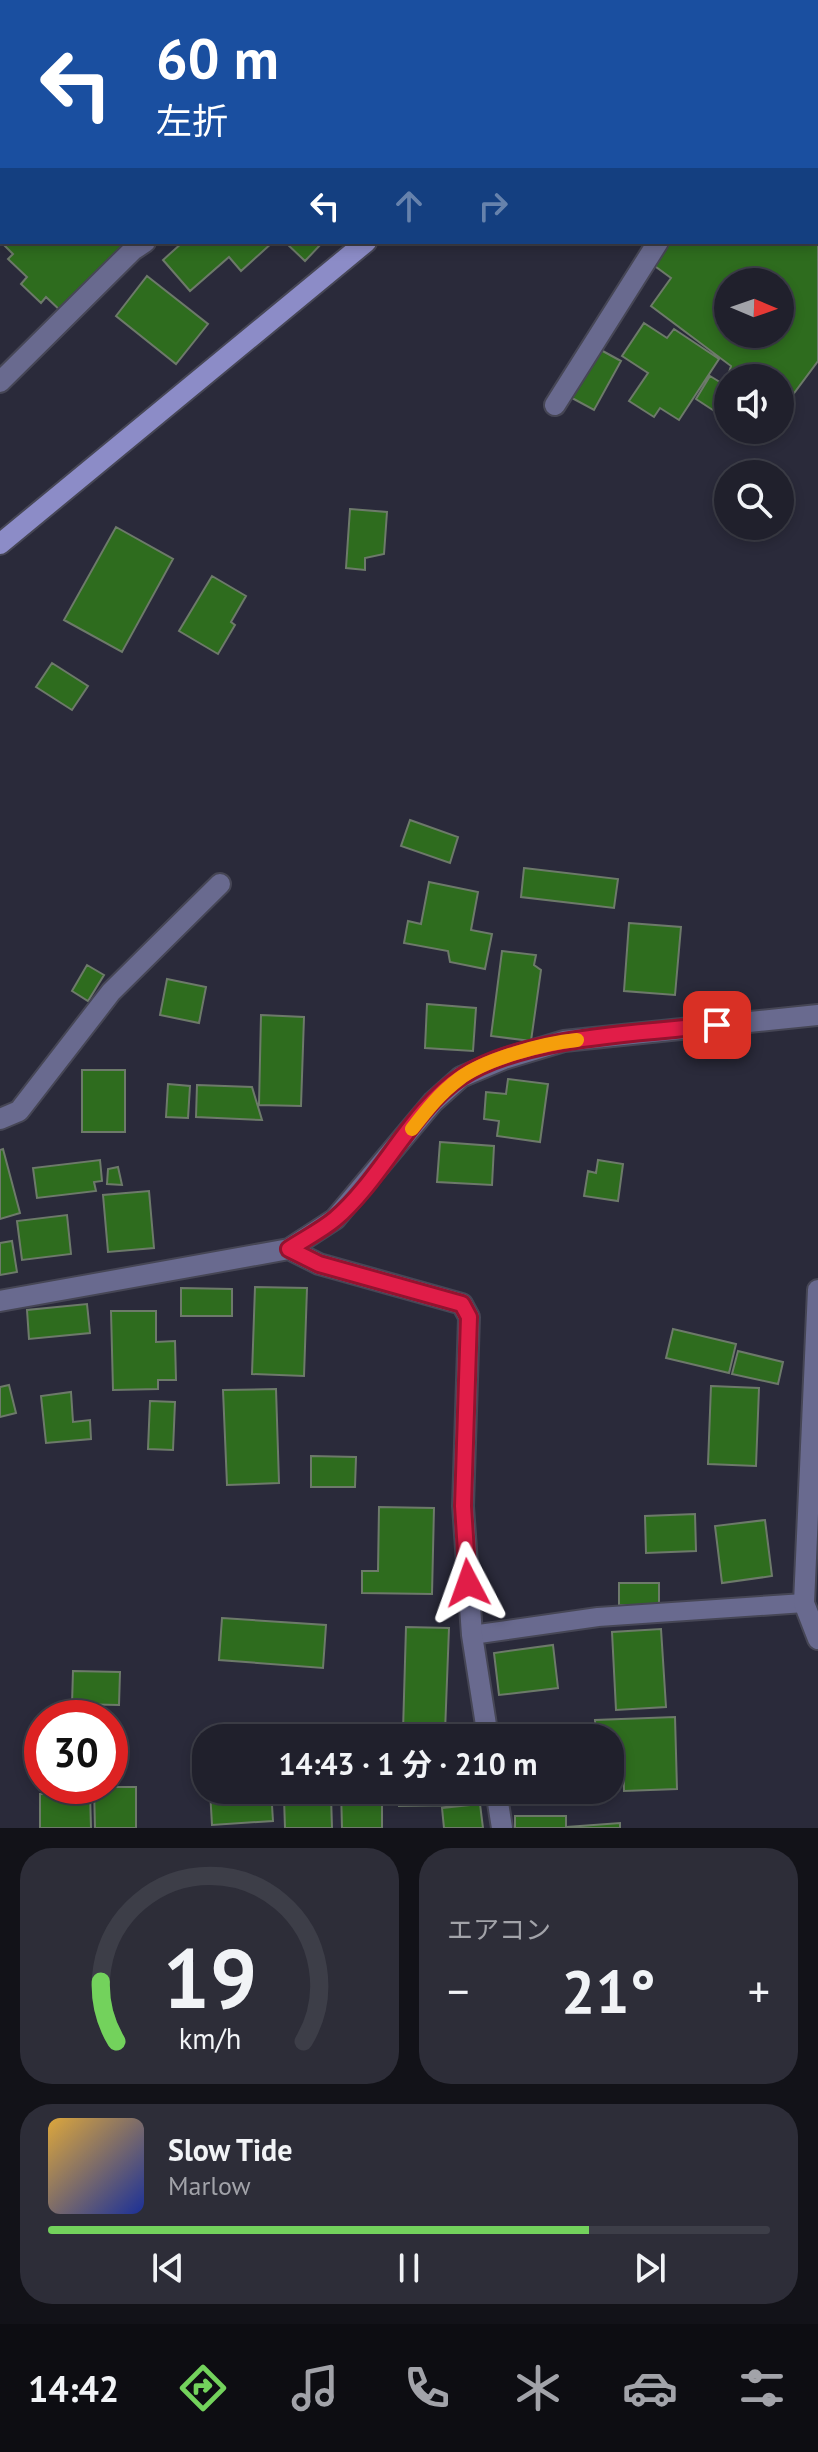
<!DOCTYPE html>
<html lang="ja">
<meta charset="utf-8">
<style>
body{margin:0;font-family:"PT Sans","Noto Sans JP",sans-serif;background:#2d2d38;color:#f1f3f6;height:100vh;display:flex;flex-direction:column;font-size:30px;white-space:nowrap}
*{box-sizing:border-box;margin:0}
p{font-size:26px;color:#a2a3a9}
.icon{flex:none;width:44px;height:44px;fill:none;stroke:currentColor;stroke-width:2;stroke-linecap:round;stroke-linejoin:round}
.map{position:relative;height:1828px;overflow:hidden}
.sheet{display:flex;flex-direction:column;gap:20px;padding:20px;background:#121218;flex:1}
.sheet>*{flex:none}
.top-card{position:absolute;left:0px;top:0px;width:818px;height:244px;box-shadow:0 4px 12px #0003,0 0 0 2px #3d3e48;background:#1a4fa0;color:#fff;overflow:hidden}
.needle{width:52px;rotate:92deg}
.tools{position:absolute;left:714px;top:268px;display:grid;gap:16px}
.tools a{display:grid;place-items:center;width:80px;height:80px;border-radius:50%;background:#20202c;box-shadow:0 4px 12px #0003,0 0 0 2px #3d3e48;font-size:40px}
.speed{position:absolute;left:24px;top:1700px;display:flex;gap:16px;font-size:40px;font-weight:700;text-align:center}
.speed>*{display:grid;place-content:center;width:104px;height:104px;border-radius:50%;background:#20202c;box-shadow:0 4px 12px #0003,0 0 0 2px #3d3e48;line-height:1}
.speed .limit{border:12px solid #d22;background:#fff;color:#111}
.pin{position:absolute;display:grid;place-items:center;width:68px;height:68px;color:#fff;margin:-34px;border-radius:16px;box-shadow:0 4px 12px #0006}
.me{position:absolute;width:88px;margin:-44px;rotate:356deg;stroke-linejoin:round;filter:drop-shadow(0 0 6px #0008)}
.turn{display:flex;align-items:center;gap:28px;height:168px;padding:0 24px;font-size:36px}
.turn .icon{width:104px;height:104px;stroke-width:2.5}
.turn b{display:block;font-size:56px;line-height:68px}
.lanes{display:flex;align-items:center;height:76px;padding:0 24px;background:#0003;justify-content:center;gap:40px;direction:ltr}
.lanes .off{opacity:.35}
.big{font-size:60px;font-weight:700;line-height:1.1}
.sheet .tile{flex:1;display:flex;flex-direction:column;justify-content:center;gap:12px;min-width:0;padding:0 28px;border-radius:32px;background:#2d2d38}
.sheet .dial{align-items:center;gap:0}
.dial svg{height:208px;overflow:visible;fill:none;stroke:#3d3e48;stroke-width:7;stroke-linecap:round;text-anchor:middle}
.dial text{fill:#f1f3f6;stroke:none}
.song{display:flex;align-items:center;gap:24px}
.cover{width:96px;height:96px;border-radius:12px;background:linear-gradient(135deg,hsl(40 70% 55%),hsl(230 70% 35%))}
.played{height:8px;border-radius:4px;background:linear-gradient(90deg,#73d25c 75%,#3d3e48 75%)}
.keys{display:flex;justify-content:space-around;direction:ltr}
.heat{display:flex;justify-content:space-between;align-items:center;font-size:44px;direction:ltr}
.sheet .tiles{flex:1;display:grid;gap:20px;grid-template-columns:1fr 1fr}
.tile:last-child{grid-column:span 2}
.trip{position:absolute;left:192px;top:1724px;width:432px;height:80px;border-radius:32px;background:#20202c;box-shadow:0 4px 12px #0003,0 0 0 2px #3d3e48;font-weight:700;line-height:80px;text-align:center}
.tab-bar{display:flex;height:128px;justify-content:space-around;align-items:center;background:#0d0d12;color:#a2a3a9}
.tab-bar .icon{width:56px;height:56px}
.tab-bar .current{color:#73d25c}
.tab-bar b{font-size:36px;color:#f1f3f6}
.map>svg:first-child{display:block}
.building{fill:#2e6c1e;stroke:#6d7a6a;stroke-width:2;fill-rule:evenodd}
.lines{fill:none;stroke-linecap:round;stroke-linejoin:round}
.lane-casing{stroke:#464655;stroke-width:22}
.street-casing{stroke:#464655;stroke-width:24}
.secondary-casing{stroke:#464655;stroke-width:24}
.lane{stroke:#696a8f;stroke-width:18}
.street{stroke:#696a8f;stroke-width:20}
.secondary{stroke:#8c8cc7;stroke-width:20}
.route-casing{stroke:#92132f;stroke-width:20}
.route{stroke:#e11d48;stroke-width:14}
.slow{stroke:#f59e0b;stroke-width:14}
</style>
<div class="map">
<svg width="818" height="1828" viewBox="0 0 818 1828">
<rect width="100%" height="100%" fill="#2a2a3a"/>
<path class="building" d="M818 60V361L780 412V378H728V387L725 385 731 366 651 306 671 278 652 264 668 242H816ZM728 282H780V334H728Z
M2 214V242H130L63 313 46 297 41 303 21 284 27 277 8 259 13 254 0 241Z
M183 242H273L241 271 229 257 190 291 163 260Z
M285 242H323L305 261Z
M147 276 208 324 176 364 116 316Z
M644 323 667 338 674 329 719 359 679 420 660 408 654 417 629 401 648 373 622 356Z
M599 349 621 361 594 410 572 398Z
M710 376 728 387V420L696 399Z
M350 509 387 512 384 554 365 558V570L346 568Z
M116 527 173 559 122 652 64 620Z
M212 576 246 596 231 622 235 625 218 654 179 631Z
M52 663 88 686 72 710 36 687Z
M410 820 458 837 450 863 401 846Z
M524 868 618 879 614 908 521 897Z
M429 882 478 892 471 930 492 934 485 969 450 962 448 951 404 943 408 921 421 924Z
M629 923 681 927 675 995 624 991Z
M502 951 536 955 534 965 541 970 531 1041 491 1036Z
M87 965 104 975 88 1001 72 991Z
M167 979 206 987 199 1023 160 1015Z
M427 1004 476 1008 473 1051 425 1048Z
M261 1015 304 1017 301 1106 259 1105Z
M82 1070H125V1132H82Z
M508 1079 548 1084 540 1142 497 1136 499 1121 484 1119 486 1092 506 1094Z
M168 1084 190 1086 188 1118 166 1117Z
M197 1085 252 1087 262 1120 196 1117Z
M440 1142 494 1146 492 1185 437 1182Z
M3 1149 20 1213 0 1219V1150Z
M100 1160 102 1181 94 1182 96 1191 37 1198 33 1168Z
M598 1160 623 1164 618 1201 584 1196 588 1171 596 1173Z
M118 1167 122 1185 107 1184 108 1169Z
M149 1191 154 1248 108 1252 103 1195Z
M67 1215 71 1254 22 1260 17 1221Z
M12 1241 17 1272 0 1275V1243Z
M255 1287 307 1288 304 1376 252 1374Z
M181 1288 232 1289V1316H181Z
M87 1304 90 1333 29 1339 27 1310Z
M111 1311H156V1342L175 1341 176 1380H158V1389L113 1390Z
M673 1329 736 1344 729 1373 666 1358Z
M738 1351 783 1362 778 1384 732 1374Z
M9 1385 16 1413 0 1417V1387Z
M711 1386 759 1388 756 1466 708 1464Z
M276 1389 279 1483 227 1485 223 1390Z
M71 1392 73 1422 90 1420 91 1439 46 1443 41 1396Z
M150 1401 175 1402 173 1450 148 1449Z
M311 1456 356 1457 355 1487H311Z
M379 1507 434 1508 432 1594 362 1593V1571H378Z
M695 1514 696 1551 646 1553 645 1516Z
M765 1520 772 1576 722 1583 715 1526Z
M619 1583H659V1606L619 1605Z
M222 1618 326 1625 323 1668 219 1660Z
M406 1627 449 1628 445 1732 403 1731Z
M661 1629 666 1707 616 1710 612 1632Z
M553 1645 558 1688 499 1695 494 1653Z
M73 1671 120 1672 119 1705 72 1704Z
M675 1717 677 1789 624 1791 623 1746 610 1747V1738H596L595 1720Z
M445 1732 460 1734 459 1738H421V1734Z
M94 1787H136V1828H95Z
M210 1790H271L273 1821 212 1825Z
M341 1790H382V1828H342Z
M399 1790H465L466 1805 399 1806Z
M90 1793 91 1828H40V1794Z
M331 1796 332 1828H285L284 1798Z
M480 1804 483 1828H444L442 1808Z
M515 1816H566V1828H515Z
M620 1823V1828H567V1827Z"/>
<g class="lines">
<g class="lane-casing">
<path id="lane" d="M472 1635 598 1617 804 1603"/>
</g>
<g class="street-casing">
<path id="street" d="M0 382 133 250 145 242
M555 405 658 242
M0 1119 19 1111 111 992 220 884
M289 1249 319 1264 462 1304 469 1317 463 1506 472 1635 488 1738
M818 1290 804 1603 818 1639
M0 1301 289 1249 335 1219 433 1102 461 1077 504 1059 564 1041 818 1015
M496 1790 502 1828"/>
</g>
<g class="secondary-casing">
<path id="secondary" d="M659 2 661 0
M0 544 366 242"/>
</g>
<use href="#lane" class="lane"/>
<use href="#street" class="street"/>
<use href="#secondary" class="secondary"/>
</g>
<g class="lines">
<g class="route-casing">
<path id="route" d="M468 1583 463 1506 469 1317 462 1304 319 1264 289 1249C304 1239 322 1230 335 1219 381 1180 412 1109 461 1077 523 1036 643 1033 717 1025"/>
</g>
<use href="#route" class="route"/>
<path class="slow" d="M412 1129C426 1111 440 1093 459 1079 485 1059 545 1043 577 1040"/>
</g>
</svg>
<div class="tools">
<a><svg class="needle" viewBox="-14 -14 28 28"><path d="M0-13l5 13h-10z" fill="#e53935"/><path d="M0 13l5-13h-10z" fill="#a2a3a9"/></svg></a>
<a><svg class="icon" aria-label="sound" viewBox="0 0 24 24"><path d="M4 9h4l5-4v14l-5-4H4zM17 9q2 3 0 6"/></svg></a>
<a><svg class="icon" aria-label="search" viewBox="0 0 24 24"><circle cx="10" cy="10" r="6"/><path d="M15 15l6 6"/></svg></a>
</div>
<div class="speed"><div class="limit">30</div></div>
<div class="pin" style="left:717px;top:1025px;background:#d93025"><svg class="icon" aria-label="arrive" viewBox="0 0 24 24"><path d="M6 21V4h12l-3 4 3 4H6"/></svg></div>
<svg class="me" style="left:468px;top:1583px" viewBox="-20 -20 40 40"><path d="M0-17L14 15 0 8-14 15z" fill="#e11d48" stroke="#fff" stroke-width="4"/></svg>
<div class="trip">14:43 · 1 分 · 210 m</div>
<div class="top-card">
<div class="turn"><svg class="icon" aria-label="left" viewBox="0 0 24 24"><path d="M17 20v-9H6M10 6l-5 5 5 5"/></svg><div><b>60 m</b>左折</div></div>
<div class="lanes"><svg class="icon" aria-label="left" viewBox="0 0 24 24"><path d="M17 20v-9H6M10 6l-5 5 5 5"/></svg><svg class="icon off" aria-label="ahead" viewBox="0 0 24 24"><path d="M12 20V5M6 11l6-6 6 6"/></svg><svg class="icon off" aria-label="right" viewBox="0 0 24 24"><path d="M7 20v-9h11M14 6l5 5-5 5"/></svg></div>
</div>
</div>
<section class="sheet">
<div class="tiles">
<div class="tile dial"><svg viewBox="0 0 100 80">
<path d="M14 69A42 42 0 1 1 86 69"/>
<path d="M14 69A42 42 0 0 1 8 46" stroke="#73d25c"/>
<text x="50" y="56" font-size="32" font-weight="700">19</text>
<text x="50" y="72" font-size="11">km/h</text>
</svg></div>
<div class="tile"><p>エアコン</p>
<div class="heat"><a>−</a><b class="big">21°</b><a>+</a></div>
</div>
<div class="tile">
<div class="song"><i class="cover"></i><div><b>Slow Tide</b><p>Marlow</p></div></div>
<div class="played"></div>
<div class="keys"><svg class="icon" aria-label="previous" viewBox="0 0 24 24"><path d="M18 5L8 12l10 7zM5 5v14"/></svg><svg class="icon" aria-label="pause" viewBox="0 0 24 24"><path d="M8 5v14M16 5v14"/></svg><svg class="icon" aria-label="next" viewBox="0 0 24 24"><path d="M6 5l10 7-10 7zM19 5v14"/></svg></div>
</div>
</div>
</section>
<nav class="tab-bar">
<b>14:42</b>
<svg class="icon current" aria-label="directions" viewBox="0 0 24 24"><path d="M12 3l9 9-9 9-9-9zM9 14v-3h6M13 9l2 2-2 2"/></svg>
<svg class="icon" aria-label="music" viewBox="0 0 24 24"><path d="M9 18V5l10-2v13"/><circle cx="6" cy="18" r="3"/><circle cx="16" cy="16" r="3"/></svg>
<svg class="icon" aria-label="phone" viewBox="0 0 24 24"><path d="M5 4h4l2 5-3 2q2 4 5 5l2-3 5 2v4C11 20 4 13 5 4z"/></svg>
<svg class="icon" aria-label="climate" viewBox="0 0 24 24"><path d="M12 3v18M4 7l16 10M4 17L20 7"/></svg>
<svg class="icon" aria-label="car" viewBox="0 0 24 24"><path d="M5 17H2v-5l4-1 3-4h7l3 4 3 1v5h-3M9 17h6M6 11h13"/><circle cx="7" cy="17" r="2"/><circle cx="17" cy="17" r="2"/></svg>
<svg class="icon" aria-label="filters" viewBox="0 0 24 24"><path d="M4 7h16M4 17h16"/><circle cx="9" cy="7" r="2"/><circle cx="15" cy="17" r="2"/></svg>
</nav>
